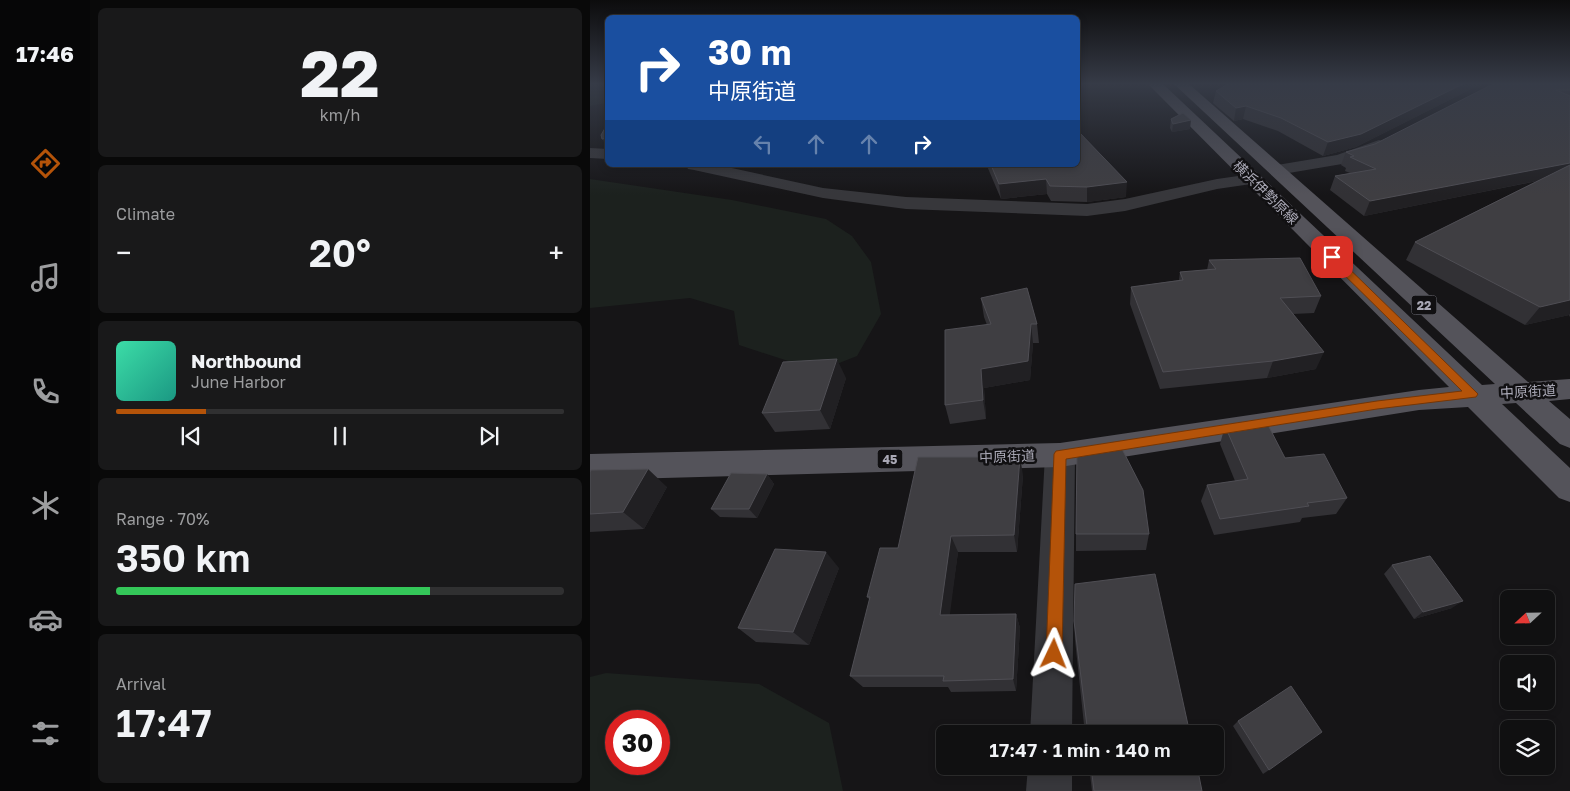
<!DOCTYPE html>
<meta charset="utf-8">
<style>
body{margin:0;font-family:"Golos Text","Noto Sans JP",sans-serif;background:#19191a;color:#f1f3f6;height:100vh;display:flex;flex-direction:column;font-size:19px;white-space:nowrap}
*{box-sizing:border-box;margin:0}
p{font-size:16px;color:#9c9d9f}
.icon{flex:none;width:28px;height:28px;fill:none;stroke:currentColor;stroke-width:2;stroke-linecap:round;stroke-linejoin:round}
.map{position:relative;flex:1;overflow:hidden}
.drawer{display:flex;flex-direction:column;gap:8px;padding:8px;background:#090909;width:500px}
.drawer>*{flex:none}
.guide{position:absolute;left:15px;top:15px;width:475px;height:152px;border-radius:8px;box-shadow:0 2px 8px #0003,0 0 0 1px #303031;background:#1a4fa0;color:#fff;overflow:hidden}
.needle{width:32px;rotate:248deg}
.controls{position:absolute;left:910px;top:590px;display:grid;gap:10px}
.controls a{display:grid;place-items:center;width:55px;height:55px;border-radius:8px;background:#101011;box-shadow:0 2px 8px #0003,0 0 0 1px #303031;font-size:25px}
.speed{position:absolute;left:15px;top:710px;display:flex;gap:10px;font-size:25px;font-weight:700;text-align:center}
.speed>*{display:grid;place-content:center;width:65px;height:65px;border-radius:50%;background:#101011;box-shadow:0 2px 8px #0003,0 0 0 1px #303031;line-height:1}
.speed .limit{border:8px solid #d22;background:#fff;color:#111}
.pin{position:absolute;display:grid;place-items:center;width:42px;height:42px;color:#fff;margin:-21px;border-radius:10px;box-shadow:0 2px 8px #0006}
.me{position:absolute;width:55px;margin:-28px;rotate:2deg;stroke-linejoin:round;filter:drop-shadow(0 0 4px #0008)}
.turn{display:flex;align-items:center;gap:18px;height:105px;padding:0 20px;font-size:22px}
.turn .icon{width:65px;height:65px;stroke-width:2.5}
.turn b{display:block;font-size:35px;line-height:42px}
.lanes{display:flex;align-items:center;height:48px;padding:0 20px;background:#0003;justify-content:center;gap:25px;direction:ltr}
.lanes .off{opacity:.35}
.big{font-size:38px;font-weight:600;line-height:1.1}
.drawer .widget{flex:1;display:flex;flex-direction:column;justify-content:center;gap:8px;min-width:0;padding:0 18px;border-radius:8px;background:#19191a}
.drawer .dial{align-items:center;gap:0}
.dial b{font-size:65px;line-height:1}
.song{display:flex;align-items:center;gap:15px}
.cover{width:60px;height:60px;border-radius:8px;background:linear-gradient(135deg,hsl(160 70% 55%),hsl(170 70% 35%))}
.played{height:5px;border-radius:2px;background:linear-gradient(90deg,#b45309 20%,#303031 20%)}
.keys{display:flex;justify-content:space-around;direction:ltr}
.heat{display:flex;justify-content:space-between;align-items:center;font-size:28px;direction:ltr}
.charge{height:8px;border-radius:4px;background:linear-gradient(90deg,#34c759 70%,#303031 0)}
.trip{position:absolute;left:346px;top:725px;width:288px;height:50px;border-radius:8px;background:#101011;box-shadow:0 2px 8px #0003,0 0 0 1px #303031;font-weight:600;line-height:50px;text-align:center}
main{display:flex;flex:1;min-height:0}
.dock{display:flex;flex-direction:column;width:90px;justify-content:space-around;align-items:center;background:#060607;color:#9c9d9f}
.dock .icon{width:35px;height:35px}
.dock .current{color:#b45309}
.dock b{font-size:22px;color:#f1f3f6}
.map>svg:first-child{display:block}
.green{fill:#1c211e;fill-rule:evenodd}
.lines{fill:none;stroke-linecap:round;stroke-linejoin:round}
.minor{fill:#37373b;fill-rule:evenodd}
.major{fill:#54535a;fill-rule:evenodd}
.wall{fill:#323135}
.shaded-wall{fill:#212023}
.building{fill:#3f3e42;stroke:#4f4e54}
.route{fill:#b45309;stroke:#753606}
.labels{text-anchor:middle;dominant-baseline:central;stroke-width:5;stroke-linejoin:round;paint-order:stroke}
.shield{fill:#111012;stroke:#7b7a84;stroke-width:1}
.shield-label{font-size:12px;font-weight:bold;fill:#a9a8b5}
.street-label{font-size:14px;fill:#a9a8b5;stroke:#111012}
</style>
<main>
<nav class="dock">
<b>17:46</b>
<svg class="icon current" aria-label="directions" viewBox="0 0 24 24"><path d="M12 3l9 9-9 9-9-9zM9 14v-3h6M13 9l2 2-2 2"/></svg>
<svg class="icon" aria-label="music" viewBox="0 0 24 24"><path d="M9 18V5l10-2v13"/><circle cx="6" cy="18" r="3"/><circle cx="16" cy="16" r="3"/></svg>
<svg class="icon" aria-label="phone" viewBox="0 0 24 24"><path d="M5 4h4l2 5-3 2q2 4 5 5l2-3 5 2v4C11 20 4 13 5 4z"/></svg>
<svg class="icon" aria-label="climate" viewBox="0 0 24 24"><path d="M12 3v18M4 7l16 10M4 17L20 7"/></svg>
<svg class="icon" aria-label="car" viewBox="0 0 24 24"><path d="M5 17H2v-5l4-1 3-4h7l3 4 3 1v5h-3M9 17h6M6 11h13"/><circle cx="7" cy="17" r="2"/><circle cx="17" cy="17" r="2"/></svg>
<svg class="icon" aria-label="filters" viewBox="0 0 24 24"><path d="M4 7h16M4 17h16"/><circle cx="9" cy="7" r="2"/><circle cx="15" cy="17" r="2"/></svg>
</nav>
<section class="drawer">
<div class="widget dial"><b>22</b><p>km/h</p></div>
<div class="widget"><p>Climate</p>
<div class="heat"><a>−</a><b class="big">20°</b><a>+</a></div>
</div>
<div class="widget">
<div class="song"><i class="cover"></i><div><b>Northbound</b><p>June Harbor</p></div></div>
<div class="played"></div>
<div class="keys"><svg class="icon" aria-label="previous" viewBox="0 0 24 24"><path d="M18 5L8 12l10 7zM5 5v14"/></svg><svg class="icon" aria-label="pause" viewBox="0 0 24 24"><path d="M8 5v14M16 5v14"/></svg><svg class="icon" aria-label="next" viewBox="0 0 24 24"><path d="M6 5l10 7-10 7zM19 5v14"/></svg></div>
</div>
<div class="widget"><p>Range · 70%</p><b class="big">350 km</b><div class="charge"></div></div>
<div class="widget"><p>Arrival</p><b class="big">17:47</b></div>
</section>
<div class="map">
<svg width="980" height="791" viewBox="0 0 980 791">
<rect width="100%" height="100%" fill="#161517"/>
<path class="green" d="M0 84H17V103L0 106Z
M0 179 142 200 236 219 262 236 281 262 291 314 267 356 229 371 149 345 144 311 100 298 0 308Z
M16 673 169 684 239 723 253 791H0V677ZM26 721H69V764H26Z"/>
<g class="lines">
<path class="minor" d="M789 140 795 142 797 145 795 148 752 164 687 175 681 174 678 170 681 166 747 155Z
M0 148 18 149V159L0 158Z
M96 165H128L233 188 316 197 497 204 535 199 627 179 662 174 668 175 671 179 668 183 627 189 535 211 497 216 316 209 233 198 104 170 98 169Z
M470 443 481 446 485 455 482 734H440L455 455 459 446Z
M438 766H482V791H436Z"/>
<path class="major" d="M558 84H573L892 385 905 384 584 84H599L938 382 980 379V399L959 401 980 419V448L970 444 926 403 912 404 980 468V502L969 498 878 407 829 410 470 467 0 480V454L470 443 829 390 859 387Z"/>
</g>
<path class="wall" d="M638 84H891L766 147 733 156 688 131 653 119 644 121 623 103 626 91Z
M980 84V317L979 315 935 325 816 260 825 242 947 181 774 216 740 190 745 176 760 173 755 171 756 168 751 165 756 152 785 144Z
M581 119 600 129 582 132 580 128Z
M392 165H488L536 197 497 202 461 201 457 194 411 199 397 166H392Z
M619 260 731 296 724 313 703 314 726 369 677 378 570 389 540 304 541 287 589 280 590 272 617 270Z
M391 298 447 324 449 343H443L440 380 394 388 396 419 360 424 355 405 397 325 394 317Z
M256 378 240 429 185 432 172 413Z
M635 426 695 458 757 498 746 514 712 518 710 522 624 535 611 501 617 485 645 481 630 444Z
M0 472 77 487 54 529 0 532Z
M177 474 184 484 167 518 130 517 121 509Z
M433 475 427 552H368L359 615 426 614 430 628 426 691 361 692 358 687H273L260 676 280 600 277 597 308 548Z
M486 534H559L556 550 486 551Z
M802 565 862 608 824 619 794 574Z
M249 568 219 645 166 642 148 628Z
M484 621 600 734H495L485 640Z
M648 721 679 770 673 774 643 726Z
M499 766H607L612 791H502Z"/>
<path class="shaded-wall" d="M873 84H891L766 147 733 156 738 142Z
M656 106 653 119 644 121 646 108Z
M601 120 600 129 582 132 583 124Z
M18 138V148L12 139Z
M980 163V170L976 175 774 216 780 201Z
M456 179 457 194 411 199 409 184Z
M537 182 536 197 497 202V187Z
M980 300V314L979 315 935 325 950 307Z
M441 324 443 343 440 380 394 388 396 419 393 400 391 369Z
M734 352 726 369 677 378 683 361Z
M247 359 256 378 240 429 230 410Z
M430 457 433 475 427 552 424 535Z
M58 469 77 487 54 529 33 512Z
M177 474 184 484 167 518 159 509Z
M361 536 368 552 358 629 350 615Z
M236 552 249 568 219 645 203 632Z
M873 601 862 608 824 619 833 612Z
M426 614 430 628 426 691 423 679Z"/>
<path class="building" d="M638 84H873L771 134 738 142 691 118 656 106 646 108 626 91Z
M903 84H980V90H966L980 96V163L780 201 745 176 786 169 760 157 764 156 756 152 785 144Z
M593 113 601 120 583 124 581 119Z
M18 123V138L12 139 11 135Z
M488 131 537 182 497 187 460 186 456 179 409 184 401 165H488Z
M980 165V300L950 307 825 242Z
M710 258 731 296 690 298 734 352 683 361 573 372 541 287 593 280 590 272 626 269 619 260Z
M437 288 447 324H441L438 361 391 369 393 400 355 405V330L401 324 391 298Z
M247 359 230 410 172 413 193 362Z
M676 421 695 458 734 454 757 498 717 503 719 506 630 519 617 485 658 479 635 426Z
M531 447 553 490 559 534H486L487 449Z
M328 457H430L424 535 361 536 350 615 426 614 423 679 353 681 354 676H260L280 597H277L290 548H308Z
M58 469 33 512 0 514V472L1 470Z
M141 473 177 474 159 509H121Z
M185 549 236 552 203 632 148 628Z
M840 556 873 601 833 612 802 565Z
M565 574 600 734H498L484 621 485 584Z
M701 686 732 732 679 770 648 721Z
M501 766H607L612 791H504Z"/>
<linearGradient id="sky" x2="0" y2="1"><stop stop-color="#0c0c0d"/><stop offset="0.43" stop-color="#363b47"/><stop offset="1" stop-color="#363b47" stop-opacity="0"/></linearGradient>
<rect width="980" height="195" fill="url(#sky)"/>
<path class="route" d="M742 254 745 255 886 392 888 394 886 397 787 409 476 459 472 654 469 660 464 662 458 660 456 654 464 454 466 451 787 401 872 391 738 259V255Z"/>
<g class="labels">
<g class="shield">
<rect x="821.5" y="295.5" width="25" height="19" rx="4"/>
<rect x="287.5" y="449.5" width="25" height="19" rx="4"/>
</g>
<g class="shield-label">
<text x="834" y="305">22</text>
<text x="300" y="459">45</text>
</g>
<g class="street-label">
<text transform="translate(676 192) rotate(44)">横浜伊勢原線</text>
<text transform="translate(938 391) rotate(-3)">中原街道</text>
<text transform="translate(417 456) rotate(-2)">中原街道</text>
</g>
</g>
</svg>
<div class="controls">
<a><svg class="needle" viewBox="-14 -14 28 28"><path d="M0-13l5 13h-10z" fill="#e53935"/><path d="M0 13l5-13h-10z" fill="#9c9d9f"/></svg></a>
<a><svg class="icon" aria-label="sound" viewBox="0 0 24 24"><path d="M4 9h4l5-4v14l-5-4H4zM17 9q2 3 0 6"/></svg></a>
<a><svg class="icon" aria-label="layers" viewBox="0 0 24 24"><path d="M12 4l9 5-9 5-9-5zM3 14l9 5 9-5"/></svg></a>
</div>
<div class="speed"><div class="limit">30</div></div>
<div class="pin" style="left:742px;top:257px;background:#d93025"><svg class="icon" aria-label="arrive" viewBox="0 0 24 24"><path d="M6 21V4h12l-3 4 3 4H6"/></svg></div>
<svg class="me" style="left:464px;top:654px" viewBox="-20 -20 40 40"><path d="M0-17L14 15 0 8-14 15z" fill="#b45309" stroke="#fff" stroke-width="4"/></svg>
<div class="trip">17:47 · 1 min · 140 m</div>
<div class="guide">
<div class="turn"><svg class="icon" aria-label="right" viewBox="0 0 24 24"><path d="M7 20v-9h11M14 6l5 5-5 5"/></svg><div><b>30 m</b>中原街道</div></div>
<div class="lanes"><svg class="icon off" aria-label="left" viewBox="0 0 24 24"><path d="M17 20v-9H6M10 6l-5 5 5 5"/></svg><svg class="icon off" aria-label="ahead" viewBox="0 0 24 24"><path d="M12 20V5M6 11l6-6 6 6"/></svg><svg class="icon off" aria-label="ahead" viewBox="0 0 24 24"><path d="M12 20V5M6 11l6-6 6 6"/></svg><svg class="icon" aria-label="right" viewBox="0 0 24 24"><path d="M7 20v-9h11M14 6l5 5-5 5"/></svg></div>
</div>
</div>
</main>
